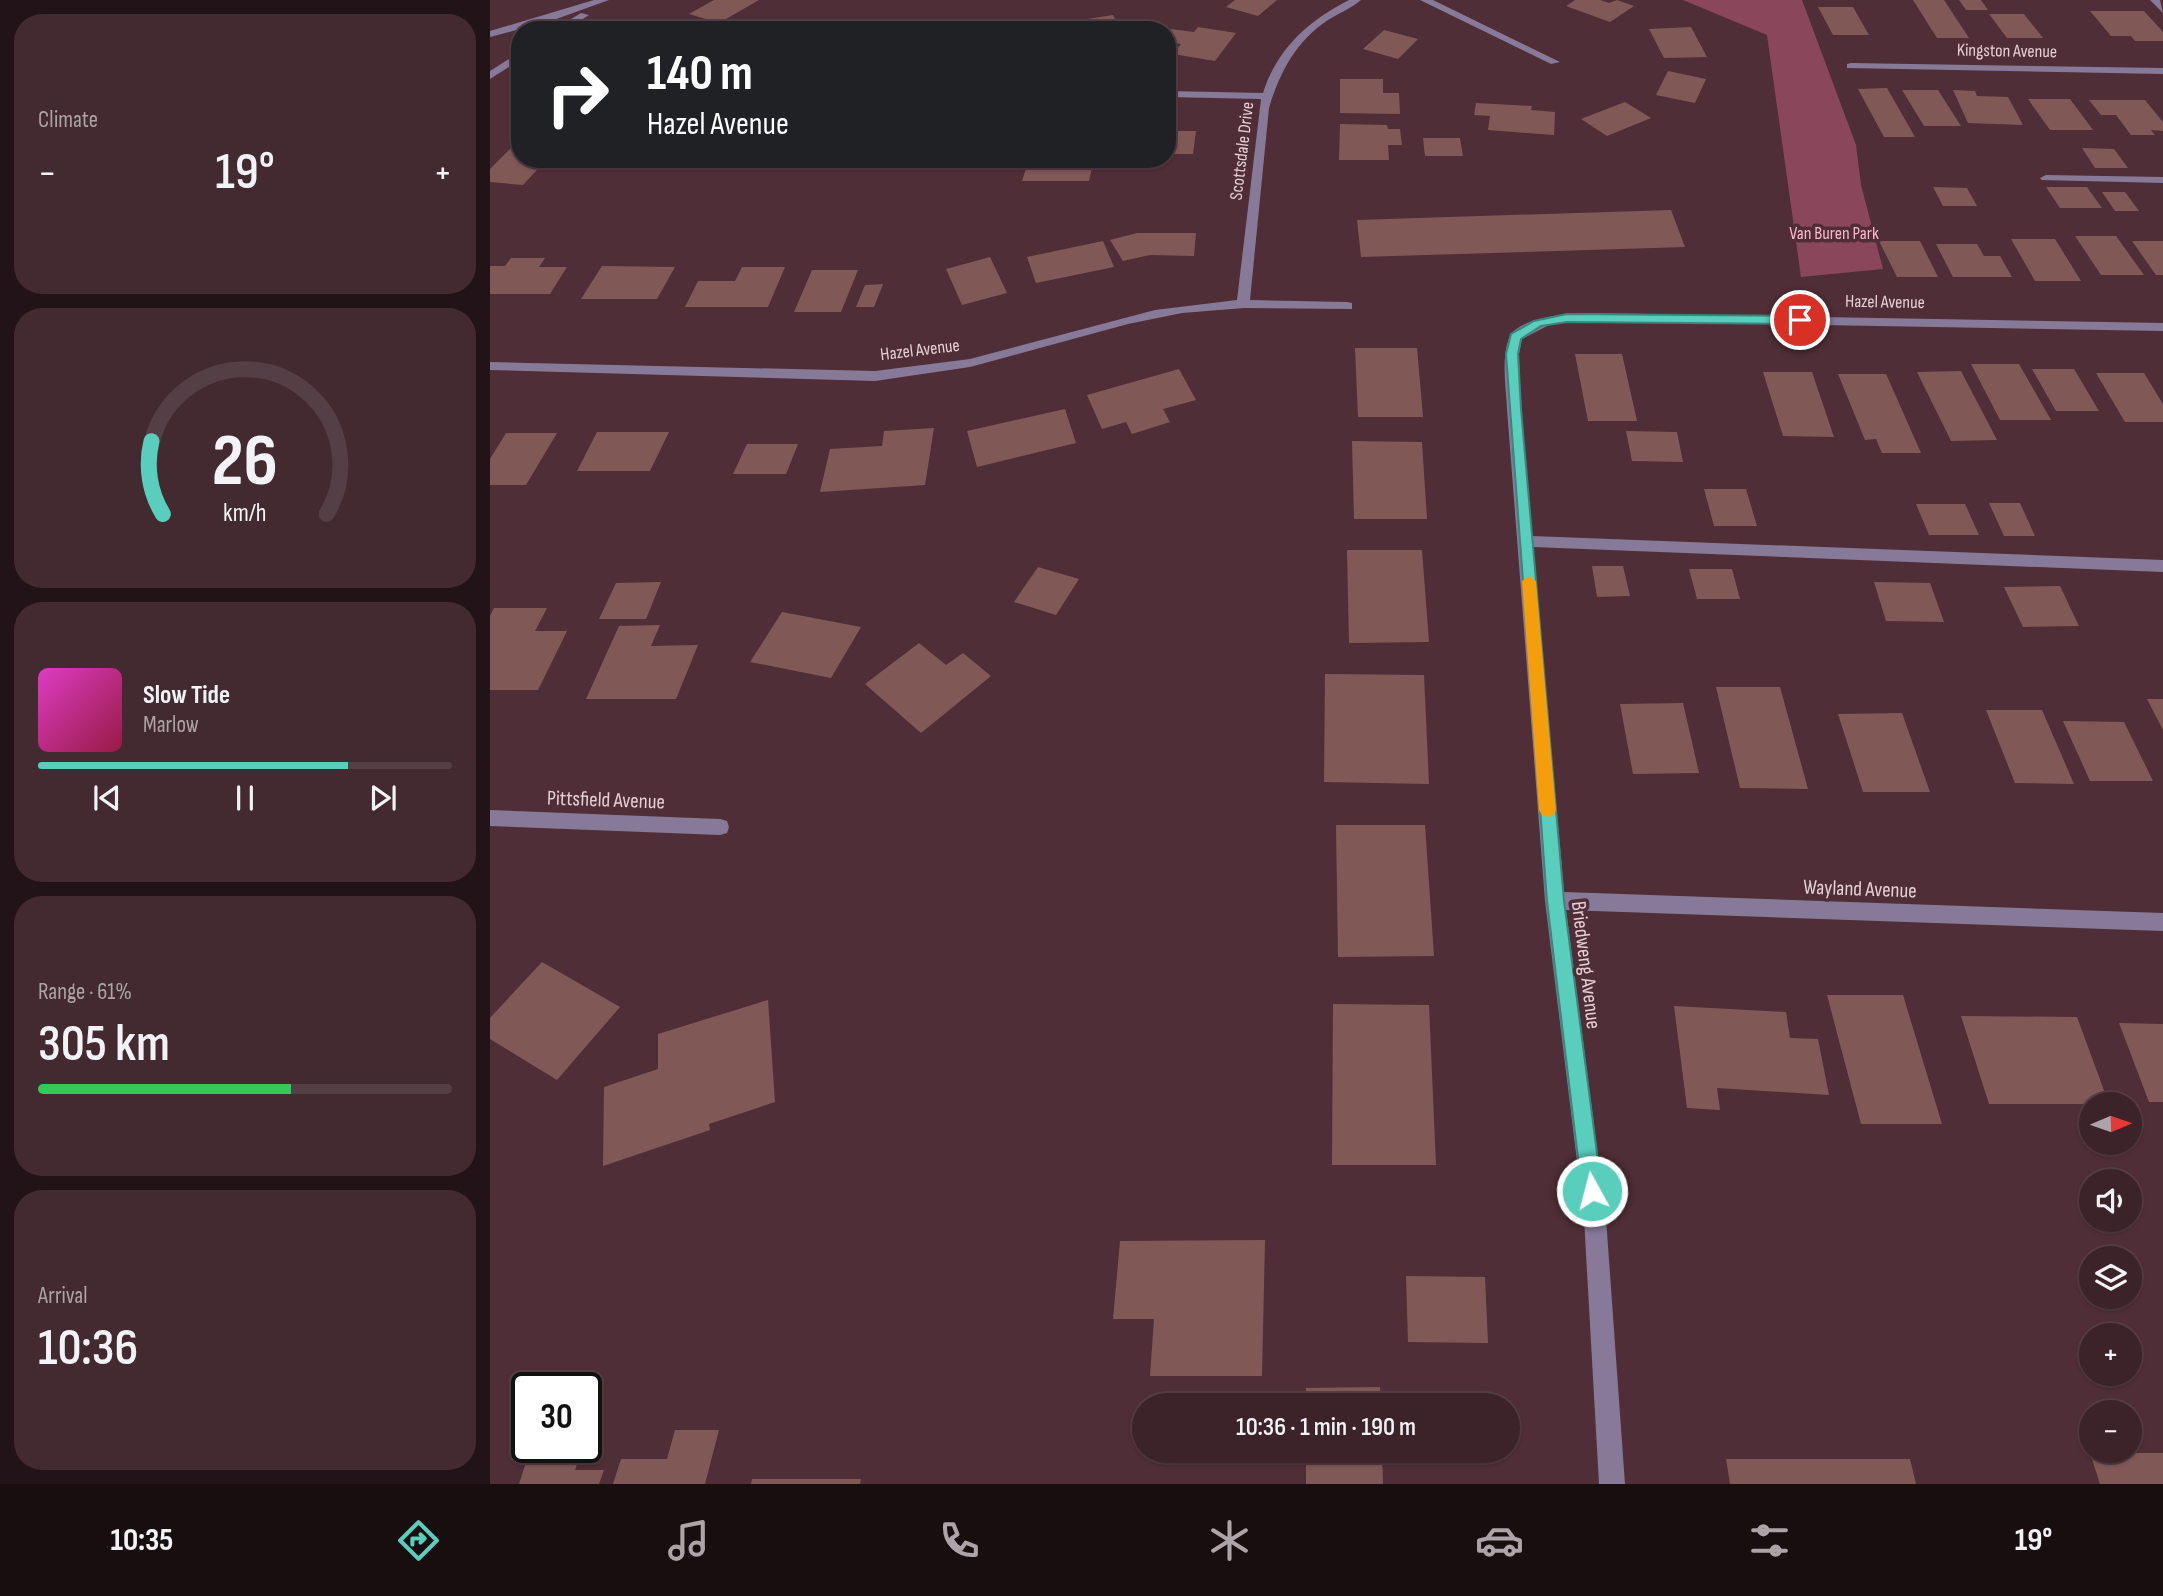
<!DOCTYPE html>
<meta charset="utf-8">
<style>
body{margin:0;font-family:"Sofia Sans Condensed",sans-serif;background:#432a31;color:#f1f3f6;height:100vh;display:flex;flex-direction:column;font-size:26px;white-space:nowrap}
*{box-sizing:border-box;margin:0}
p{font-size:23px;color:#aca4a8}
.icon{flex:none;width:38px;height:38px;fill:none;stroke:currentColor;stroke-width:2;stroke-linecap:round;stroke-linejoin:round}
.map{position:relative;flex:1;overflow:hidden}
.panel{display:flex;flex-direction:column;gap:14px;padding:14px;background:#211317;width:490px}
.panel>*{flex:none}
.guide{position:absolute;left:21px;top:21px;width:665px;height:147px;border-radius:28px;box-shadow:0 2px 5px #0004,0 0 0 2px #553f46;background:#202124;color:#fff;overflow:hidden}
.needle{width:46px;rotate:88deg}
.tools{position:absolute;left:1589px;top:1092px;display:grid;gap:14px}
.tools a{display:grid;place-items:center;width:63px;height:63px;border-radius:50%;background:#3c2229;box-shadow:0 2px 5px #0004,0 0 0 2px #553f46;font-size:35px}
.speed{position:absolute;left:21px;top:1372px;display:flex;gap:14px;font-size:35px;font-weight:700;text-align:center}
.speed>*{display:grid;place-content:center;width:91px;height:91px;border-radius:50%;background:#3c2229;box-shadow:0 2px 5px #0004,0 0 0 2px #553f46;line-height:1}
.speed .limit{border:4px solid #111;border-radius:10px;background:#fff;color:#111}
.pin{position:absolute;display:grid;place-items:center;width:60px;height:60px;color:#fff;margin:-30px;border:4px solid #fff;border-radius:50%;box-shadow:0 2px 7px #0007}
.me{position:absolute;width:77px;margin:-38px;rotate:353deg;stroke-linejoin:round;filter:drop-shadow(0 0 5px #0008)}
.turn{display:flex;align-items:center;gap:24px;height:147px;padding:0 21px;font-size:32px}
.turn .icon{width:91px;height:91px;stroke-width:2.5}
.turn b{display:block;font-size:49px;line-height:60px}
.big{font-size:52px;font-weight:600;line-height:1.1}
.panel .card{flex:1;display:flex;flex-direction:column;justify-content:center;gap:10px;min-width:0;padding:0 24px;border-radius:28px;background:#432a31}
.panel .dial{align-items:center;gap:0}
.dial svg{height:182px;overflow:visible;fill:none;stroke:#553f46;stroke-width:7;stroke-linecap:round;text-anchor:middle}
.dial text{fill:#f1f3f6;stroke:none}
.song{display:flex;align-items:center;gap:21px}
.cover{width:84px;height:84px;border-radius:10px;background:linear-gradient(135deg,hsl(310 70% 55%),hsl(340 70% 35%))}
.played{height:7px;border-radius:4px;background:linear-gradient(90deg,#5acebd 75%,#553f46 75%)}
.keys{display:flex;justify-content:space-around;direction:ltr}
.heat{display:flex;justify-content:space-between;align-items:center;font-size:38px;direction:ltr}
.charge{height:10px;border-radius:5px;background:linear-gradient(90deg,#34c759 61%,#553f46 0)}
.trip{position:absolute;left:642px;top:1393px;width:388px;height:70px;border-radius:35px;background:#3c2229;box-shadow:0 2px 5px #0004,0 0 0 2px #553f46;font-weight:600;line-height:70px;text-align:center}
.menu{display:flex;height:112px;justify-content:space-around;align-items:center;background:#180e10;color:#aca4a8}
.menu .icon{width:49px;height:49px}
.menu .on{color:#5acebd}
.menu b{font-size:32px;color:#f1f3f6}
main{display:flex;flex:1;min-height:0}
.map>svg:first-child{display:block}
.green{fill:#8a475b}
.building{fill:#805957}
.lines{fill:none;stroke-linecap:round;stroke-linejoin:round}
.minor{fill:#867a98;fill-rule:evenodd}
.route{fill:#5acebd;stroke:#3a867b;stroke-width:2}
.slow{fill:#f59e0b}
.labels{text-anchor:middle;dominant-baseline:central;stroke-width:7;stroke-linejoin:round;paint-order:stroke}
.far-street-label{font-size:18px;fill:#e5cfd4;stroke:#502e37}
.far-park-label{font-size:18px;fill:#fab8c8;stroke:#502e37}
.street-label{font-size:21px;fill:#e5cfd4;stroke:#502e37}
</style>
<main>
<section class="panel">
<div class="card"><p>Climate</p>
<div class="heat"><a>−</a><b class="big">19°</b><a>+</a></div>
</div>
<div class="card dial"><svg viewBox="0 0 100 80">
<path d="M14 69A42 42 0 1 1 86 69"/>
<path d="M14 69A42 42 0 0 1 9 37" stroke="#5acebd"/>
<text x="50" y="56" font-size="32" font-weight="700">26</text>
<text x="50" y="72" font-size="11">km/h</text>
</svg></div>
<div class="card">
<div class="song"><i class="cover"></i><div><b>Slow Tide</b><p>Marlow</p></div></div>
<div class="played"></div>
<div class="keys"><svg class="icon" aria-label="previous" viewBox="0 0 24 24"><path d="M18 5L8 12l10 7zM5 5v14"/></svg><svg class="icon" aria-label="pause" viewBox="0 0 24 24"><path d="M8 5v14M16 5v14"/></svg><svg class="icon" aria-label="next" viewBox="0 0 24 24"><path d="M6 5l10 7-10 7zM19 5v14"/></svg></div>
</div>
<div class="card"><p>Range · 61%</p><b class="big">305 km</b><div class="charge"></div></div>
<div class="card"><p>Arrival</p><b class="big">10:36</b></div>
</section>
<div class="map">
<svg width="1673" height="1484" viewBox="0 0 1673 1484">
<rect width="100%" height="100%" fill="#502e37"/>
<path class="green" d="M1193 0H1312L1366 145 1371 185 1393 269 1311 277 1277 35Z"/>
<path class="building" d="M224 0H269L229 23 199 14Z
M745 0H787L768 16 736 7Z
M1085 0H1110L1119 3 1127 0 1144 6 1120 22 1076 6Z
M1423 0H1454L1479 38H1447Z
M1469 0H1491L1498 10H1476Z
M1328 7H1363L1379 35H1343Z
M1600 11H1654L1673 32V41H1645L1641 36H1621Z
M1499 14H1534L1553 38H1517Z
M623 15 630 30H567L565 24Z
M708 27 746 33 725 61 683 54 691 44 677 42V33L681 29 704 32Z
M1201 27 1217 57 1174 58 1159 29Z
M894 30 928 39 908 59 873 49Z
M1178 71 1216 79 1205 103 1166 95Z
M850 79H893V93H909L910 114 850 113Z
M1397 88 1425 137H1394L1368 89Z
M1412 90H1448L1471 126H1434Z
M1463 90 1485 91 1487 96 1518 97 1533 125 1478 123Z
M1538 99H1580L1603 130H1560Z
M1599 100H1655L1673 122V131L1661 130 1665 135H1641L1626 115H1611Z
M1135 102 1161 118 1117 136 1091 119Z
M986 103 1042 106 1041 110 1065 112 1064 135 998 130 1000 116 984 115Z
M850 124 897 125 898 129H910L912 145H898L899 160H849Z
M677 131H706L703 154H677Z
M933 138H970L973 156H935Z
M30 139V159H57L33 185 0 182V169Z
M1592 148 1624 149 1638 168H1605Z
M539 159H604L599 181H532Z
M1443 187 1477 188 1487 206H1453Z
M1556 187H1597L1612 208H1570Z
M1612 192H1635L1649 211H1625Z
M1181 210 1195 247 871 257 867 220Z
M647 233H706L704 256 660 255 633 261 620 240Z
M1585 236H1626L1654 275H1611Z
M1521 239H1565L1591 281H1545Z
M613 241 624 267 546 283 537 257Z
M1389 241H1430L1448 277H1407Z
M1642 241H1673V275H1666Z
M1446 244H1487L1494 256H1510L1522 277H1463Z
M500 257 517 293 472 305 456 269Z
M21 258H55L49 267H77L60 294H0V266H15Z
M112 266 185 267 167 299H91Z
M252 267H295L278 307H195L208 281H245Z
M322 270H368L351 312H304Z
M393 284 384 307H366L375 285Z
M865 348H927L933 417H868Z
M1085 354H1132L1147 421H1098Z
M1481 364H1529L1561 420H1510Z
M689 369 706 400 673 409 680 422 642 434 636 422 612 429 597 395Z
M1542 369H1584L1609 411H1566Z
M1471 371 1507 440 1461 441 1427 372Z
M1273 372H1322L1344 437 1293 436Z
M1606 373H1654L1673 404V422H1635Z
M1348 374H1396L1431 453H1392L1386 439 1375 440Z
M575 409 586 443 487 467 477 431Z
M444 428 435 485 330 492 340 449 392 446 394 431Z
M1136 431 1187 432 1193 462 1142 461Z
M107 432H179L160 471H87Z
M16 433H67L36 485H0V459Z
M862 441 932 442 937 519H864Z
M257 444H308L296 474H243Z
M1214 489H1256L1267 526H1224Z
M1499 503H1530L1545 536H1514Z
M1426 504H1475L1489 535H1439Z
M857 550H932L939 642 859 643Z
M1102 566H1133L1140 596 1107 597Z
M548 567 589 579 566 615 524 602Z
M1199 569H1242L1250 599H1207Z
M171 582 156 619H109L126 583Z
M1384 582 1440 583 1454 622 1396 621Z
M1570 586 1589 626 1533 627 1514 587Z
M4 608H57L45 631H77L48 690H0V616Z
M292 612 371 627 341 678 260 662Z
M170 625 161 646 208 645 186 699H96L129 626Z
M429 643 456 665 473 653 501 676 431 733 375 684Z
M835 674 934 675 939 784 834 782Z
M1226 687H1290L1318 789 1250 788Z
M1657 699H1673V730Z
M1193 703 1209 773 1143 774 1130 704Z
M1496 710H1552L1584 784 1525 783Z
M1412 713 1440 792H1373L1348 714Z
M1573 721 1634 722 1663 781H1600Z
M846 825H935L944 956 848 957Z
M52 962 130 1007 67 1080 0 1039V1018Z
M1337 995H1413L1452 1124H1371Z
M278 1000 285 1102 219 1124 220 1130 113 1166 114 1087 168 1069V1034Z
M843 1004 939 1005 946 1165H842Z
M1184 1006 1296 1012 1300 1038 1328 1039 1339 1095 1227 1088 1230 1110 1197 1108Z
M1471 1016 1587 1017 1619 1104H1499Z
M1629 1023 1673 1024V1102H1659Z
M775 1240 772 1376H660L664 1319H623L630 1241Z
M916 1276 995 1277 998 1343 918 1342Z
M890 1387 891 1405H816V1388Z
M185 1430H229L215 1484H123L131 1459H177Z
M41 1447H93L85 1470H114L109 1484H29Z
M816 1451H892L893 1484H816Z
M1600 1453H1673V1484H1610Z
M1236 1459H1420L1426 1484H1240Z
M262 1479H371L370 1484H261Z"/>
<g class="lines">
<path class="minor" d="M104 0H119L58 22 0 37V31Z
M859 0H871C862 8 849 13 838 20 806 41 790 72 779 108L760 300 857 302 862 303V309L754 308 692 313 638 324 480 367 385 381 0 370V362L385 371 480 359 665 310 747 300 771 99 677 97V91L773 93C787 49 818 21 859 0Z
M930 0H943L1070 62 1061 64Z
M1660 0H1670L1673 13Z
M91 13 99 15 76 30H63Z
M30 52V60L0 79V71Z
M1361 63 1673 68V74L1357 68V64Z
M1556 175 1673 177V183L1552 180 1550 178Z
M1099 313 1673 323V331L1099 321 1061 324 1032 339 1029 354 1031 409 1042 536 1673 560V572L1043 547 1074 892 1673 913V931L1076 910 1116 1218 1135 1484H1109L1094 1218 1055 901 1017 409C1016 387 1011 359 1019 338 1028 317 1079 313 1099 313Z
M0 810 230 819 237 821 239 827 237 833 230 835 0 826Z"/>
</g>
<path class="route" d="M1077 314 1310 316 1316 320 1310 324 1077 322 1051 326 1031 339 1028 354 1031 409 1074 901 1112 1191 1109 1198 1102 1201 1095 1198 1092 1191 1057 901 1016 354 1021 334 1044 321Z"/>
<path class="slow" d="M1039 576 1046 581 1066 810 1064 815 1058 817 1052 815 1049 810 1032 581Z"/>
<g class="labels">
<g class="far-street-label">
<text transform="translate(1517 51) rotate(1)">Kingston Avenue</text>
<text transform="translate(752 151) rotate(-83)">Scottsdale Drive</text>
<text transform="translate(1395 302) rotate(1)">Hazel Avenue</text>
<text transform="translate(430 350) rotate(-7)">Hazel Avenue</text>
</g>
<g class="far-park-label">
<text x="1344" y="233">Van Buren Park</text>
</g>
<g class="street-label">
<text transform="translate(116 800) rotate(2)">Pittsfield Avenue</text>
<text transform="translate(1370 889) rotate(2)">Wayland Avenue</text>
<text transform="translate(1096 965) rotate(83)">Briedweng Avenue</text>
</g>
</g>
</svg>
<div class="tools">
<a><svg class="needle" viewBox="-14 -14 28 28"><path d="M0-13l5 13h-10z" fill="#e53935"/><path d="M0 13l5-13h-10z" fill="#aca4a8"/></svg></a>
<a><svg class="icon" aria-label="sound" viewBox="0 0 24 24"><path d="M4 9h4l5-4v14l-5-4H4zM17 9q2 3 0 6"/></svg></a>
<a><svg class="icon" aria-label="layers" viewBox="0 0 24 24"><path d="M12 4l9 5-9 5-9-5zM3 14l9 5 9-5"/></svg></a>
<a>+</a>
<a>−</a>
</div>
<div class="speed"><div class="limit">30</div></div>
<div class="pin" style="left:1310px;top:320px;background:#d93025"><svg class="icon" aria-label="arrive" viewBox="0 0 24 24"><path d="M6 21V4h12l-3 4 3 4H6"/></svg></div>
<svg class="me" style="left:1102px;top:1191px" viewBox="-20 -20 40 40"><circle r="17" fill="#5acebd" stroke="#fff" stroke-width="3"/><path d="M0-11L8 9 0 5-8 9z" fill="#fff"/></svg>
<div class="trip">10:36 · 1 min · 190 m</div>
<div class="guide">
<div class="turn"><svg class="icon" aria-label="right" viewBox="0 0 24 24"><path d="M7 20v-9h11M14 6l5 5-5 5"/></svg><div><b>140 m</b>Hazel Avenue</div></div>
</div>
</div>
</main>
<nav class="menu">
<b>10:35</b>
<svg class="icon on" aria-label="directions" viewBox="0 0 24 24"><path d="M12 3l9 9-9 9-9-9zM9 14v-3h6M13 9l2 2-2 2"/></svg>
<svg class="icon" aria-label="music" viewBox="0 0 24 24"><path d="M9 18V5l10-2v13"/><circle cx="6" cy="18" r="3"/><circle cx="16" cy="16" r="3"/></svg>
<svg class="icon" aria-label="phone" viewBox="0 0 24 24"><path d="M5 4h4l2 5-3 2q2 4 5 5l2-3 5 2v4C11 20 4 13 5 4z"/></svg>
<svg class="icon" aria-label="climate" viewBox="0 0 24 24"><path d="M12 3v18M4 7l16 10M4 17L20 7"/></svg>
<svg class="icon" aria-label="car" viewBox="0 0 24 24"><path d="M5 17H2v-5l4-1 3-4h7l3 4 3 1v5h-3M9 17h6M6 11h13"/><circle cx="7" cy="17" r="2"/><circle cx="17" cy="17" r="2"/></svg>
<svg class="icon" aria-label="filters" viewBox="0 0 24 24"><path d="M4 7h16M4 17h16"/><circle cx="9" cy="7" r="2"/><circle cx="15" cy="17" r="2"/></svg>
<b>19°</b>
</nav>
